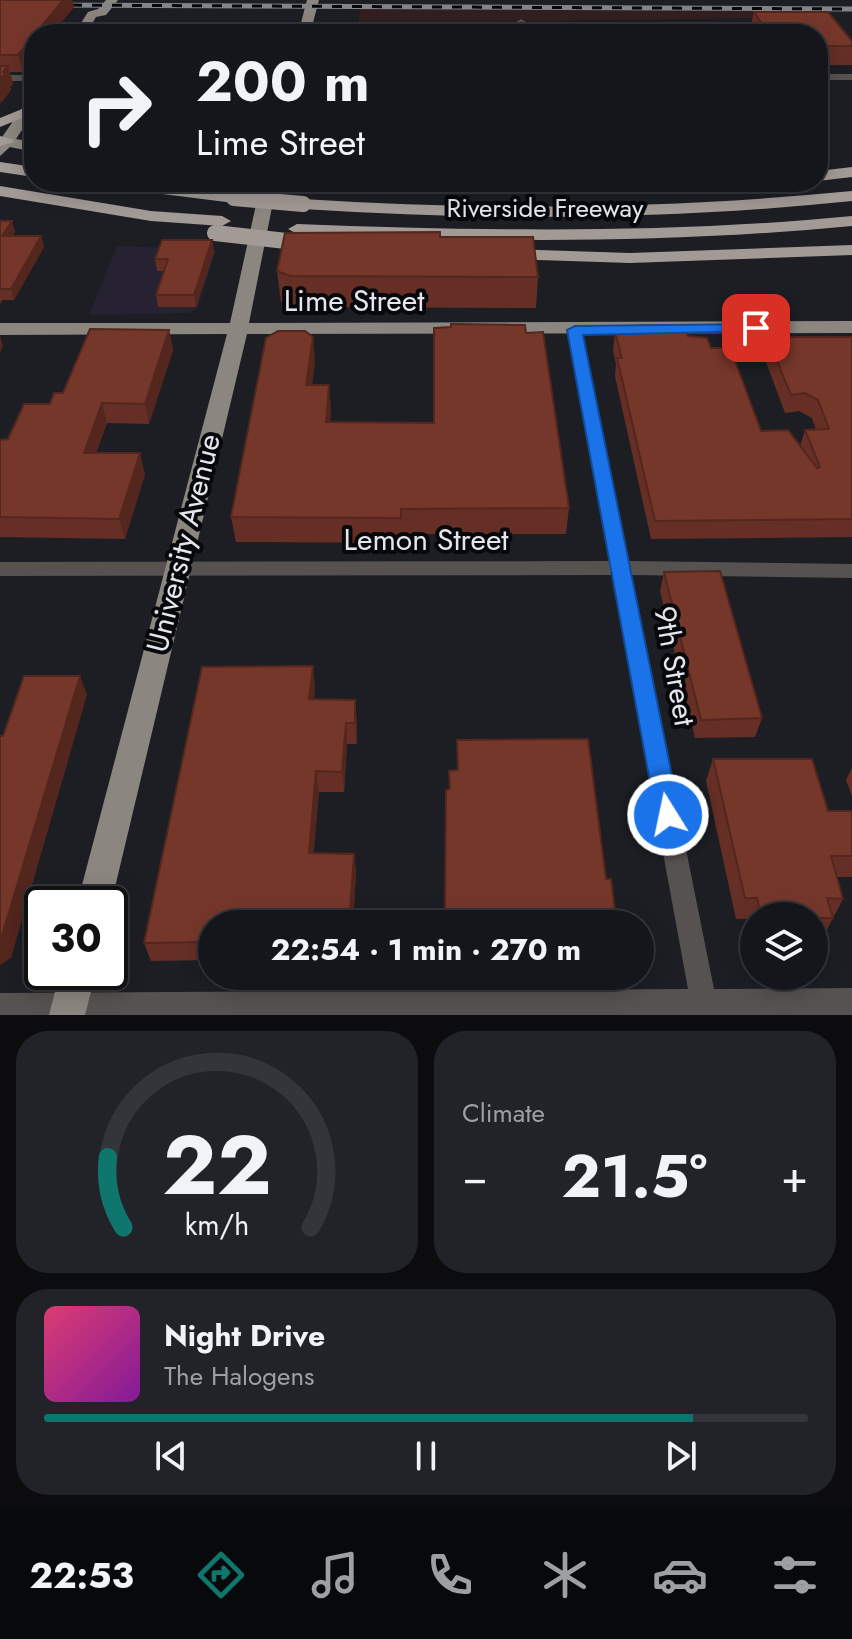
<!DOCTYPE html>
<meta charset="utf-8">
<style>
body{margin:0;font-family:Jost,sans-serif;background:#222328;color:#f1f3f6;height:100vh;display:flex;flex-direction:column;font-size:30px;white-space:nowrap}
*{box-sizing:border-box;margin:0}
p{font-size:26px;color:#9d9fa3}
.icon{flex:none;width:44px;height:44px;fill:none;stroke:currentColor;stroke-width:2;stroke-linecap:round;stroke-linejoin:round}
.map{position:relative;height:1015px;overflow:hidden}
.sheet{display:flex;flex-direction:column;gap:16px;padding:16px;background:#0c0c0f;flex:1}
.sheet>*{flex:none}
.top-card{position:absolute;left:24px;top:24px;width:804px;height:168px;border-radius:32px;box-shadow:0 4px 20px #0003,0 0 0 2px #34353a;background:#15161b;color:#f1f3f6;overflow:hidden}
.controls{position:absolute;left:740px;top:902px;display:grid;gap:16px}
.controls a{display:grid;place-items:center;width:88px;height:88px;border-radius:50%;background:#15161b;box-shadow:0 4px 20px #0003,0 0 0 2px #34353a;font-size:40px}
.speed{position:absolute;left:24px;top:886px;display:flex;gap:16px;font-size:40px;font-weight:700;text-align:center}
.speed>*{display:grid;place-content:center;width:104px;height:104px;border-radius:50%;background:#15161b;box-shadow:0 4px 20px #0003,0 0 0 2px #34353a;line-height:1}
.speed .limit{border:4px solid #111;border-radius:12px;background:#fff;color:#111}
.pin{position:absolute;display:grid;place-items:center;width:68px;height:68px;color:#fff;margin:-34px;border-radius:16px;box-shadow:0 4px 12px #0006}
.me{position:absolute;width:88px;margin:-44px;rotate:350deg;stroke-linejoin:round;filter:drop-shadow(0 0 6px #0008)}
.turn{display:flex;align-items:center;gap:28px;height:168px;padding:0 40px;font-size:36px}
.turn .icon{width:104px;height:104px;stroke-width:2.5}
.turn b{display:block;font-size:56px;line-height:68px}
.big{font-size:60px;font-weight:700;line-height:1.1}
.sheet .card{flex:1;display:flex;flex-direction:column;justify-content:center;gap:12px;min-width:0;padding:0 28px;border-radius:32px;background:#222328}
.sheet .dial{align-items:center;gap:0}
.dial svg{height:208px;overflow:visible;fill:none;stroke:#34353a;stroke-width:7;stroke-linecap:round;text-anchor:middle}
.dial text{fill:#f1f3f6;stroke:none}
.song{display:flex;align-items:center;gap:24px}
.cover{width:96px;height:96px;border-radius:12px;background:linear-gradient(135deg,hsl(340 70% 55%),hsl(290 70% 35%))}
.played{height:8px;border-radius:4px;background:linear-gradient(90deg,#0f766e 85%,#34353a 85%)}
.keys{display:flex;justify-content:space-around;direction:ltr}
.heat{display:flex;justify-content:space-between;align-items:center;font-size:44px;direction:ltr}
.sheet .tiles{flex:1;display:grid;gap:16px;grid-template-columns:1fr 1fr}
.card:last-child{grid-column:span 2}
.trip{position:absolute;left:198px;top:910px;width:456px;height:80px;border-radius:40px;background:#15161b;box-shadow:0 4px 20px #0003,0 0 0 2px #34353a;font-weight:700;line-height:80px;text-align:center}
.menu{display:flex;height:128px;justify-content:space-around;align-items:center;background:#08090b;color:#9d9fa3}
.menu .icon{width:56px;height:56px}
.menu .on{color:#0f766e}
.menu b{font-size:36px;color:#f1f3f6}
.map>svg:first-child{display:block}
.commercial{fill:#272232}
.industrial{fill:#331f20}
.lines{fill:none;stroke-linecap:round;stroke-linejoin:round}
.minor{fill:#555250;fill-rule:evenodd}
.primary{fill:#8c8681;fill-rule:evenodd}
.motorway{fill:#a29a95;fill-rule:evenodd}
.rail-casing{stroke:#83848a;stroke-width:5}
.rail{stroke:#07080b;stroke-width:3;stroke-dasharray:10;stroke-linecap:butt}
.motorway-bridge{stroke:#a29a95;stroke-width:16}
.wall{fill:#652f25}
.shaded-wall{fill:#53261e}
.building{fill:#76372b;stroke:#53261e;stroke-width:2}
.route{fill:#1a73e8;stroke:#114b97;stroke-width:2}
.labels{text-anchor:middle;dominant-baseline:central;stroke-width:8;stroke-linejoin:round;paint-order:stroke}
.far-street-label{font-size:26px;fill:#e5e6eb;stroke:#07080b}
.street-label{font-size:30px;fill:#e5e6eb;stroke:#07080b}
</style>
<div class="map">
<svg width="852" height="1015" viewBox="0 0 852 1015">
<rect width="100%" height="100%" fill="#1c1e24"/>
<path class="commercial" d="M117 246 216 250 198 308 189 313 89 315Z"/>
<path class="industrial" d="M360 9 759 11 765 18 358 24Z"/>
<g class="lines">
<path class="minor" d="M521 19 526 22 528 34H518L516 22Z
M86 22 213 23 296 34 213 29 83 27Z
M818 74H852V80H818Z
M0 75H34V81H0Z
M575 326 582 330 629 561 852 564V578L631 575 714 989 852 988V1015H0V993L688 989 612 575 0 576V562L610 561 568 330Z"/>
<path class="primary" d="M106 0H118L106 15 96 17 86 34H74L88 12 98 9Z
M307 0H319L310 34H298Z
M34 97V112L16 139 34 142V152L10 147 0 156V140L29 98Z
M261 182H277L249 323 852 321V333L247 334 111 904H77L227 334 0 335V323H230Z
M60 972H96L85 1015H49Z"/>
<path class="motorway" d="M27 107 32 108V114L0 127V118Z
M0 136 12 139 15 142 0 146Z
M0 162 34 167V177L0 172Z
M852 167V177L818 181V171Z
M99 182H146L234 193 242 198 234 203 107 187Z
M0 186 151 211 222 216 231 221 222 226 151 221 0 196Z
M852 191V201C669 220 487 221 303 209L295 204 303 199C487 211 669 209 852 191Z
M852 216V226C667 244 483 242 297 234L288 229 297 224C483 231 667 234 852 216Z
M852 245V255L630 263 505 259 496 254 505 249 630 253Z"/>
<g class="rail-casing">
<path id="rail" d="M52 5 852 9"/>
</g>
<use href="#rail" class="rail"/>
<path class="motorway-bridge" d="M234 198 303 204
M215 233 295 242"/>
</g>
<path class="wall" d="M0 0H72L74 7 52 34H34V57L23 72H10L13 84 10 87 11 90 0 104Z
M754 12 852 41V65H818V34H753L750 29Z
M0 221 15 232 12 236H41L44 247 14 300H2L0 304Z
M440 237 538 277 536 308 293 307 281 302 277 271Z
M212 240 214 252 196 307H158L156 295 164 271H157L155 259Z
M169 330 173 350 149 424 107 423 96 453 145 474 125 539 0 537V440L8 439 63 393Z
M615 332 688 336 711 348 761 431 800 446 805 430H816L812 418 799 411 785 413 763 354 767 337H852V537L651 539 615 376 616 365 613 350Z
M526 333 569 508 566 534H402L401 543 236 542 231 517 315 361 312 385 331 410 330 422 434 423Z
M664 572 762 718 755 737 695 738 660 591Z
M315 687 314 699 355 700 357 744H347L344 792H319L313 853 354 854 356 873 353 924H212V960L151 961 144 943Z
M713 759 828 811H852V877H837L843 899 822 939H814V916H754V937L751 936 748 919H736L706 781Z
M852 768V796L846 780Z
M450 789 606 879 615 911 613 917H445L446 790Z"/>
<path class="shaded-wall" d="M63 0H72L74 7 52 34H35Z
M34 35V57L23 72 18 55Z
M8 66 13 84 10 87 11 90 0 104V80L3 72Z
M12 221 15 232 5 247 2 236Z
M41 236 44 247 14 300 11 289Z
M212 240 214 252 196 307 194 295Z
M169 330 173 350 149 424 145 404Z
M0 336 3 346 0 353Z
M313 337 315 361 309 410 306 385Z
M329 385 331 410 328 447 326 422Z
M102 403 107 423 89 473 84 453Z
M140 453 145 474 125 539 119 519Z
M313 666 315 687 312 720 309 699Z
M80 676 87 695 11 958 0 965V942Z
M355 700 357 721V744L355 723Z
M346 723 347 744 344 792 342 772Z
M316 771 319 792 312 873 309 853Z
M354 854 356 873 353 924H349Z"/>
<path class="building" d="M0 0H63L18 55H0Z
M754 12H828L852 41V46H818V34H769Z
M0 66H8L3 72H6L0 80Z
M0 221H12L2 236H41L11 289H0Z
M440 232V237H533L538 277 290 276 277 271 285 233Z
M162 240H212L194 295H156L168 259H155Z
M451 324 525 325 526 333 543 332 569 508 401 509V518L231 517 266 338 278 331H305L313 337 306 385H329L326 422 434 423V328L451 327Z
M667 325 684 328 688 336 707 338 711 348H727L734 358 761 431 788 430 817 468 820 467 805 430 829 429 818 400 805 393 791 395 767 337H852V519L655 521 617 358H622L615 332 624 326Z
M90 329 169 330 145 404 102 403 84 453H140L119 519 0 517V440L8 439 24 404H50L54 393H63Z
M720 571 762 718 701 720 664 572Z
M313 666 309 699 355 700V723H346L342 772 316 771 309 853 354 854 349 924H212V942L144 943 202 667Z
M24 676H80L0 942V736H3Z
M588 739 606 879H611L615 911H445L446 790 450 789 449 771 458 770 457 740Z
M713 759H812L828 811H852V856H831L843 899 827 898 833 918H814V916H761L757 898H745Z"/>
<path class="route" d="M756 324 763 328 761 331 583 335 680 815 677 822 668 825 660 822 656 815 567 330 575 326Z"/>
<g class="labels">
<g class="far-street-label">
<text x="545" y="208">Riverside Freeway</text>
</g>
<g class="street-label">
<text x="354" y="300">Lime Street</text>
<text x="426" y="539">Lemon Street</text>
<text transform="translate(183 543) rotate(-76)">University Avenue</text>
<text transform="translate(675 666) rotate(80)">9th Street</text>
</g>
</g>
</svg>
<div class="controls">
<a><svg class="icon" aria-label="layers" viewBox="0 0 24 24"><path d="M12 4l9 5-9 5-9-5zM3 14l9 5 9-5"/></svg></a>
</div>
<div class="speed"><div class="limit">30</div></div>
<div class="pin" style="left:756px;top:328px;background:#d93025"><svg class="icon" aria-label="arrive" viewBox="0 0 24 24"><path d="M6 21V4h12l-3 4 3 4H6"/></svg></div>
<svg class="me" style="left:668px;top:815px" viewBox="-20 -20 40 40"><circle r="17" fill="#1a73e8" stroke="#fff" stroke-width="3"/><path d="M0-11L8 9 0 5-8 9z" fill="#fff"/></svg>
<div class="trip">22:54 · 1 min · 270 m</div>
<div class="top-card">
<div class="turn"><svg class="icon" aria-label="right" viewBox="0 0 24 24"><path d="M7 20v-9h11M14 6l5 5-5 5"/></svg><div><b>200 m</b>Lime Street</div></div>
</div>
</div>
<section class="sheet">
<div class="tiles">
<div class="card dial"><svg viewBox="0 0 100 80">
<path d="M14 69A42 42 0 1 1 86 69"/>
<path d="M14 69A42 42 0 0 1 8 42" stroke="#0f766e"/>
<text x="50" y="56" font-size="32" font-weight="700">22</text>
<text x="50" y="72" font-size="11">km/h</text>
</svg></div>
<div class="card"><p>Climate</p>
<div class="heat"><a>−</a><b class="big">21.5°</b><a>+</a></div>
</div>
<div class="card">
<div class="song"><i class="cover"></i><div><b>Night Drive</b><p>The Halogens</p></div></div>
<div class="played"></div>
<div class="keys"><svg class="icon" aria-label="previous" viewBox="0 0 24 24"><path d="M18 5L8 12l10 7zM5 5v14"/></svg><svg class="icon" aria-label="pause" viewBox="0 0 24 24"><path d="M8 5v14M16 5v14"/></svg><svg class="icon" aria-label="next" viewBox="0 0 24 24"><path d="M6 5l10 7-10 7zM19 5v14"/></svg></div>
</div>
</div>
</section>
<nav class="menu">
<b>22:53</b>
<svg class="icon on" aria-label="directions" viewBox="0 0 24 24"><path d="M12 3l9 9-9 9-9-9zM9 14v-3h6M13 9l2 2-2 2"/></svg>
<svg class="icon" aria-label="music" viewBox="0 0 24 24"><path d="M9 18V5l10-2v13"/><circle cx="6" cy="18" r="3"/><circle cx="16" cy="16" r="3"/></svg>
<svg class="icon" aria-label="phone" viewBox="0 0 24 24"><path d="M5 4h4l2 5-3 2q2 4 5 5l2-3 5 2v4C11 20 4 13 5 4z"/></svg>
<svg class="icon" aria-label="climate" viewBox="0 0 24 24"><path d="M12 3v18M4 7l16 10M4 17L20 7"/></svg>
<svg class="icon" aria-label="car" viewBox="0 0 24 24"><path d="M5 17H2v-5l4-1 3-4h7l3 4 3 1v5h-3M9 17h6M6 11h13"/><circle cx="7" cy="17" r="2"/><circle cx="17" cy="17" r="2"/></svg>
<svg class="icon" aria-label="filters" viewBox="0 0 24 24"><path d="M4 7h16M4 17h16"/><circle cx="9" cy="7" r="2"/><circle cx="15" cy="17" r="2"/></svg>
</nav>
